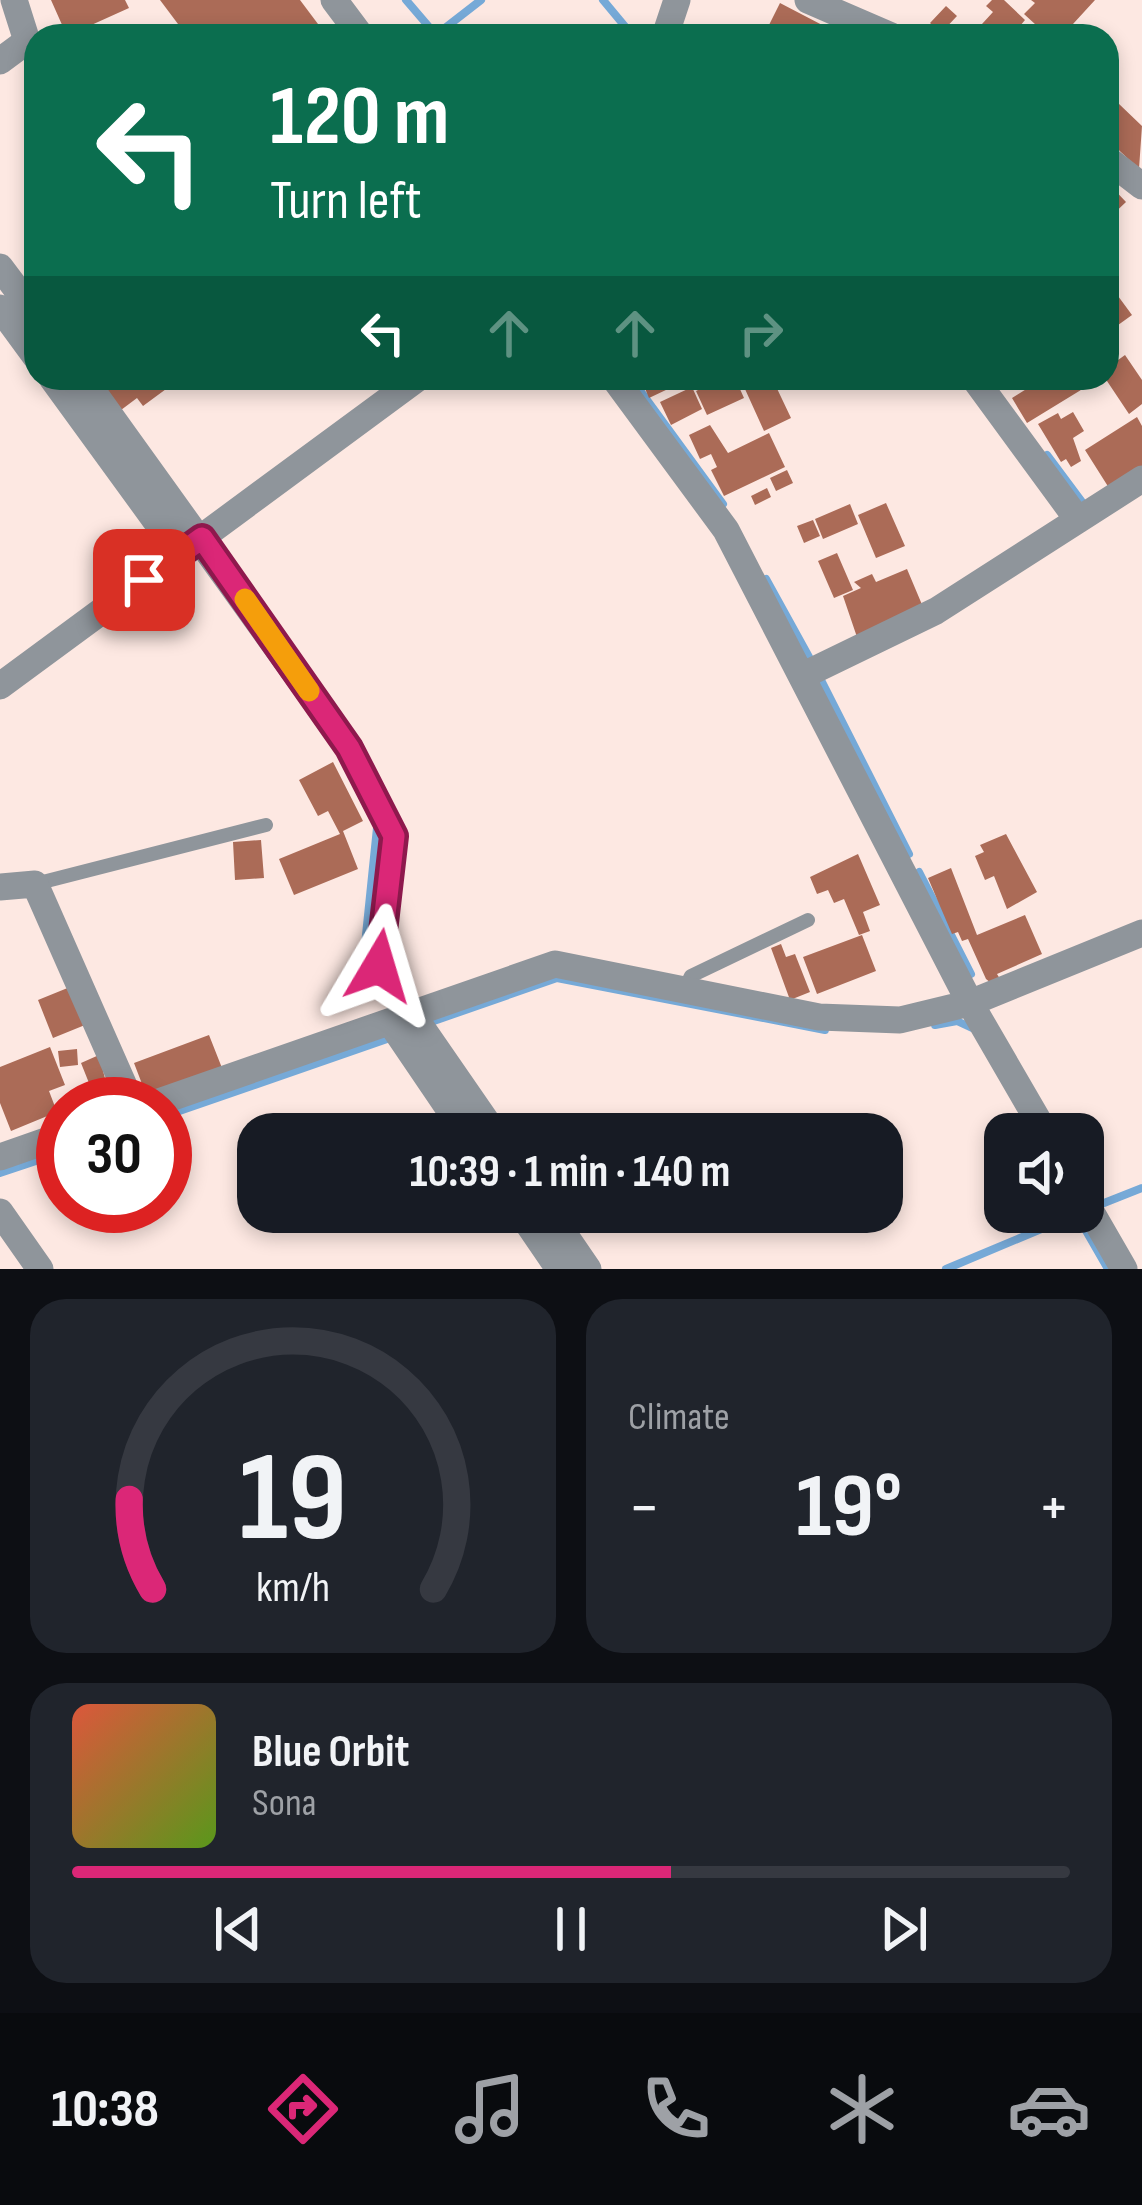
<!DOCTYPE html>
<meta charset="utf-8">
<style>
body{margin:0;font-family:"Sofia Sans Condensed",sans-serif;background:#20242c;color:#f1f3f6;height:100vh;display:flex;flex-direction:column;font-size:45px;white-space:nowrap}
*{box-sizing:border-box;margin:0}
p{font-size:39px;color:#9ea1a6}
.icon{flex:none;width:66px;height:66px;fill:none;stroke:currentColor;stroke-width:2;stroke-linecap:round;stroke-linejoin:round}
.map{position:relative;height:1269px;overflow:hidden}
.drawer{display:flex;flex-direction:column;gap:30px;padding:30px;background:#0d0f14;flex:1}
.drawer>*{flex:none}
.hud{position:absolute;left:24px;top:24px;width:1095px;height:366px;border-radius:36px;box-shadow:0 6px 18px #0003;background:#0b6e4f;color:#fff;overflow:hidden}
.controls{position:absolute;left:984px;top:1113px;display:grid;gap:24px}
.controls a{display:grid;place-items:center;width:120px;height:120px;border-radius:24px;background:#171b24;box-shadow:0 6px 18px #0003;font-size:60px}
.speed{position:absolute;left:36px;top:1077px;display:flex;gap:24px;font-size:60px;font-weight:700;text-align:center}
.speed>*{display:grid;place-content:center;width:156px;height:156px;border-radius:50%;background:#171b24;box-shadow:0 6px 18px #0003;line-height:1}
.speed .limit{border:18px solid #d22;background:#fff;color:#111}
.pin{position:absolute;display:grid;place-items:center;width:102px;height:102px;color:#fff;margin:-51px;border-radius:24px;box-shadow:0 6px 18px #0006}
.me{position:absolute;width:132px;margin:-66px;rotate:7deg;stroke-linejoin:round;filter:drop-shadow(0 0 9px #0008)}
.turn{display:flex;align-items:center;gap:42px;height:252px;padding:0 48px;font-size:54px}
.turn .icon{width:156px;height:156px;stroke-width:2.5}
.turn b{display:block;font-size:84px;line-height:102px}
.lanes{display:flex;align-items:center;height:114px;padding:0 48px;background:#0003;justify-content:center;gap:60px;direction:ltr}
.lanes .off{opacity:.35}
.big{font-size:90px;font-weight:700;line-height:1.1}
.drawer .card{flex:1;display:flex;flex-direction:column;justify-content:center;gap:18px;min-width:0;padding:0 42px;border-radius:36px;background:#20242c}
.drawer .dial{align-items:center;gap:0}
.dial svg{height:312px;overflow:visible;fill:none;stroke:#363941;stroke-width:7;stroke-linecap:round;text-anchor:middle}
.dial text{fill:#f1f3f6;stroke:none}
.song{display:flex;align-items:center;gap:36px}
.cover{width:144px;height:144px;border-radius:18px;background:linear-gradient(135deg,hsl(10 70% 55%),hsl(90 70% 35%))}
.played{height:12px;border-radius:6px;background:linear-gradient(90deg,#db2777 60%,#363941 60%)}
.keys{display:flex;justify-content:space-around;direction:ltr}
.heat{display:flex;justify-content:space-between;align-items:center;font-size:66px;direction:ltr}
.drawer .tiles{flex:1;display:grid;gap:30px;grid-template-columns:1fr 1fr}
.card:last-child{grid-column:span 2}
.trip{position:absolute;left:237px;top:1113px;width:666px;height:120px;border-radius:36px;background:#171b24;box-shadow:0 6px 18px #0003;font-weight:700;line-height:120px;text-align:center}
.menu{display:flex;height:192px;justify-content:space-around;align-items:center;background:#090b0e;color:#9ea1a6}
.menu .icon{width:84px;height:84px}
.menu .active{color:#db2777}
.menu b{font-size:54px;color:#f1f3f6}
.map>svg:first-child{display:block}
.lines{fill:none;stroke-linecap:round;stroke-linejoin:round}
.stream{stroke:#76a9d7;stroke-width:8}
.building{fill:#ab6b57}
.lane{stroke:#8f959b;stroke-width:14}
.street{stroke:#8f959b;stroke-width:27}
.route-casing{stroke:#8e194d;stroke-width:30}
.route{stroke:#db2777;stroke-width:21}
.slow{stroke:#f59e0b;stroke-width:21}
</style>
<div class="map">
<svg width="1142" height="1269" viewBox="0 0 1142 1269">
<rect width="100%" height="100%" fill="#fde8e2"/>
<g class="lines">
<path class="stream" d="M406 0 436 35 481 0
M603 0 633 36
M631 378 723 504
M1047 455 1082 502
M766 579 809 657
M820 678 909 854
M919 872 971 974
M372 977 363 964 377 828
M431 1022 557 978 825 1030
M935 1025 957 1021 972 1028
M165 1116 390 1038
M0 1173 63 1152
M1083 1178 1093 1195
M1099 1205 1142 1188
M1085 1229 1108 1269
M946 1269 1077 1214"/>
</g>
<path class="building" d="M51 0H125L129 8 67 36Z
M160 0H300L327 36H187Z
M992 0H1004L1025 20 1014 33 1018 36H971L993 12 986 6Z
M1031 0H1095L1062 36H1048L1024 14 1035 3Z
M780 3 826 27 822 36H782L767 29Z
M946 6 957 16 941 33 930 23Z
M1118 103 1142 126 1139 169 1107 139V112Z
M1107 182 1126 202 1107 220Z
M1107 281 1132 315 1107 333Z
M1125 355 1142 380V404L1129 414 1105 378 1107 368Z
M97 378H181L143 406 137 398 121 410Z
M663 378 668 389 649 398 644 386Z
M723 378H735L744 398 707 415 696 391Z
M740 378H772L791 418 764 431Z
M1044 378H1092L1094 382 1027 423 1012 398Z
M692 387 702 409 671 425 660 402Z
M1073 412 1084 431 1073 438 1081 461 1071 467 1066 459 1061 462 1038 424 1058 413 1061 419Z
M1137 417 1142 426V467L1109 488 1085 450Z
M710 425 728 453 769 433 785 467 724 496 711 470 717 467 711 454 700 459 689 435Z
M787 470 793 483 776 491 770 478Z
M767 488 771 497 755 505 751 496Z
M886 503 905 546 876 558 858 515Z
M850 504 858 524 823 539 815 519Z
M813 520 820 536 804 543 797 526Z
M837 553 853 590 834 598 818 561Z
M907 569 923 607 858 640 843 596 861 588 854 582 872 574 876 582Z
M333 762 363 821 343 831 358 869 294 895 279 859 340 834 328 811 318 816 299 780Z
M1006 834 1037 892 1007 909 994 876 985 880 975 856 984 852 980 845Z
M261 840 264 878 235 880 233 842Z
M858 854 880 905 863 912 870 931 859 935 844 899 834 903 828 890 817 894 810 877Z
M951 868 977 935 1025 915 1042 954 997 974 1000 979 991 983 986 979 968 939 962 941 958 932 952 934 928 878Z
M862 935 876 971 817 994 803 957Z
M781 944 786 957 795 954 810 992 790 1000 771 948Z
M70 987 85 1025 53 1038 38 1000Z
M209 1035 222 1068 147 1097 134 1063Z
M50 1047 65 1085 49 1091 57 1112 11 1131 0 1103V1067Z
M77 1049 78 1065 60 1067 58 1051Z
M99 1055 110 1098 97 1103 81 1063Z"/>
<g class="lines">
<path class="lane" d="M35 884 266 825
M684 990 691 976 808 920"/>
<path class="street" d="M334 0 361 36
M808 0 891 36
M665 36 677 0
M0 61 27 41 14 0
M1107 159 1142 186
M0 267 36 315
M0 308 36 357
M52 378 180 554
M83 378 349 748 394 836 379 966 495 1134
M614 378 726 530 970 1003 1046 1134
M974 378 1078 520
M804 675 936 611 1142 479
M0 686 418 378
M0 887 35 884 132 1104
M390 1022 466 1134
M153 1104 555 964 819 1017 900 1020 970 1003 1142 933
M0 1157 63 1135
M1083 1198 1124 1269
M0 1212 40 1269
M520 1212 559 1269
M549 1212 588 1269"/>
</g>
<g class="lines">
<g class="route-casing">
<path id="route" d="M144 580 202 538 349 748 394 836 379 966"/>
</g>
<use href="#route" class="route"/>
<path class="slow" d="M245 599 309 691"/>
</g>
</svg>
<div class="controls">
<a><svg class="icon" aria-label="sound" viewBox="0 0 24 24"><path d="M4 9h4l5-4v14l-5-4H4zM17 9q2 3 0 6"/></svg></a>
</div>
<div class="speed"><div class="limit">30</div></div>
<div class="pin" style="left:144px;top:580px;background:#d93025"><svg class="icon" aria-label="arrive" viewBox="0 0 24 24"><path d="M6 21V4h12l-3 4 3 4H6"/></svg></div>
<svg class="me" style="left:379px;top:966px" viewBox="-20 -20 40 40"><path d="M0-17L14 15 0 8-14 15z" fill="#db2777" stroke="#fff" stroke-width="4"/></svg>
<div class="trip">10:39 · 1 min · 140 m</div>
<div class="hud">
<div class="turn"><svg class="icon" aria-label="left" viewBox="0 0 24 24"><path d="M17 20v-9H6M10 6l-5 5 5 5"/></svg><div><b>120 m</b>Turn left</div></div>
<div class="lanes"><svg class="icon" aria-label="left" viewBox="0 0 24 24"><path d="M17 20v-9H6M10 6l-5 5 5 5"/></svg><svg class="icon off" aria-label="ahead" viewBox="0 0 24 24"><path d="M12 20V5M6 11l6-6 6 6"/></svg><svg class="icon off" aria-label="ahead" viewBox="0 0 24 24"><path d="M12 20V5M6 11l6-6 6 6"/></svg><svg class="icon off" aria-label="right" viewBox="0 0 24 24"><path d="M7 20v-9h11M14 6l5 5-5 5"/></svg></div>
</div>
</div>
<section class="drawer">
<div class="tiles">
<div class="card dial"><svg viewBox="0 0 100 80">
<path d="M14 69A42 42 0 1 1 86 69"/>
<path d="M14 69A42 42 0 0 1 8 46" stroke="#db2777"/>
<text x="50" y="56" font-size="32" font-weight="700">19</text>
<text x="50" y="72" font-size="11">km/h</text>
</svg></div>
<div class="card"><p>Climate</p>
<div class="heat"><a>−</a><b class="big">19°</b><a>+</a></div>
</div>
<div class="card">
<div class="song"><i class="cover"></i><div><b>Blue Orbit</b><p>Sona</p></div></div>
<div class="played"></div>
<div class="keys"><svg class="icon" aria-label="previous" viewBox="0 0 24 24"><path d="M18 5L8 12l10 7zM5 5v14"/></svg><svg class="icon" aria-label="pause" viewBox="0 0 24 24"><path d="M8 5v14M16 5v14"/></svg><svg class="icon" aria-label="next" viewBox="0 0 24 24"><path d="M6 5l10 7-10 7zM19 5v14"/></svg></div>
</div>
</div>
</section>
<nav class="menu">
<b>10:38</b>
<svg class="icon active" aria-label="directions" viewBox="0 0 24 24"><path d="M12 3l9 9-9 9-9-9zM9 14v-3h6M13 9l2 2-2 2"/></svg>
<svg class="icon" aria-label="music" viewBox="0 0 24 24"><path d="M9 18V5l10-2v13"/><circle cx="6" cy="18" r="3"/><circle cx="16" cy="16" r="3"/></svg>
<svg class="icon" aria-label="phone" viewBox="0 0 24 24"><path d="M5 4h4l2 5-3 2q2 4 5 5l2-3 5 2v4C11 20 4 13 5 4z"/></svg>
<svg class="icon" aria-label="climate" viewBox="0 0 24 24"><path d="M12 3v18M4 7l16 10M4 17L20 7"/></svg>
<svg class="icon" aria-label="car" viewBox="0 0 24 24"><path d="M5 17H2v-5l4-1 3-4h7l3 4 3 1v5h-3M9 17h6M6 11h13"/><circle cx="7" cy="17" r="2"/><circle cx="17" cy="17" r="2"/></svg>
</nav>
